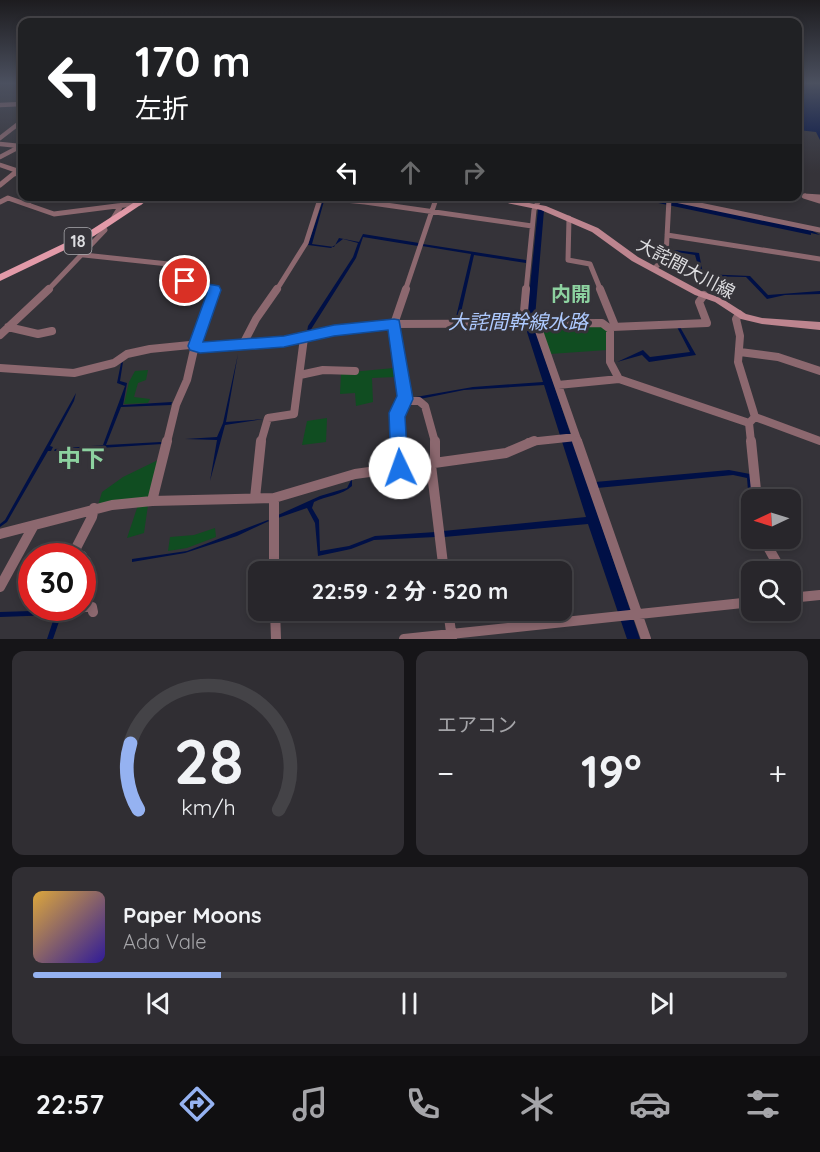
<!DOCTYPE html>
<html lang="ja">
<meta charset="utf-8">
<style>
body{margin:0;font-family:Quicksand,"Noto Sans JP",sans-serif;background:#302e33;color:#f1f3f6;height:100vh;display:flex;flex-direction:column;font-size:22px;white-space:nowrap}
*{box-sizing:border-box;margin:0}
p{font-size:20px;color:#a5a5a9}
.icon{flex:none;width:33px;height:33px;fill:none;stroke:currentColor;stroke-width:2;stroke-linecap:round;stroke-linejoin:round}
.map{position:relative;height:639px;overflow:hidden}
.side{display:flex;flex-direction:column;gap:12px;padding:12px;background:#161518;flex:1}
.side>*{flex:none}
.hud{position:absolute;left:18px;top:18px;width:784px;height:183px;border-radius:12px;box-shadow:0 3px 9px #0003,0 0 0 2px #444347;background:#202124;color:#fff;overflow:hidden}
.needle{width:39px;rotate:266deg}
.fabs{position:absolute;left:741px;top:489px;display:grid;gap:12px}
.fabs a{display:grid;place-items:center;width:60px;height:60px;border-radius:12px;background:#28262b;box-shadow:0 3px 9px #0003,0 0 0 2px #444347;font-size:30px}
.speed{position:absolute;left:18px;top:543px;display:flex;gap:12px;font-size:30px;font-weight:700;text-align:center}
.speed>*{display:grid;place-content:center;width:78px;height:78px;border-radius:50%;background:#28262b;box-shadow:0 3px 9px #0003,0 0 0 2px #444347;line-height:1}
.speed .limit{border:9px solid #d22;background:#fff;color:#111}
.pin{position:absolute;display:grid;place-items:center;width:51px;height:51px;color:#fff;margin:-26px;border:3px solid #fff;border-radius:50%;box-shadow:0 2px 6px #0007}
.me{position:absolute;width:66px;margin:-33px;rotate:357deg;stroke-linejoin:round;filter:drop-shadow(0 0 4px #0008)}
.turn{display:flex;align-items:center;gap:21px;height:126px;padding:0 18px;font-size:27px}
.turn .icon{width:78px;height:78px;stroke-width:2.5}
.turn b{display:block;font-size:42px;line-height:51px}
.lanes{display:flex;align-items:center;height:57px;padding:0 18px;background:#0003;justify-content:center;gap:30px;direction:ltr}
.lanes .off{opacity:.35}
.big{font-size:45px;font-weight:800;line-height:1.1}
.side .card{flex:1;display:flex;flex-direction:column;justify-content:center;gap:9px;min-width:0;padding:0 21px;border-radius:12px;background:#302e33}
.side .dial{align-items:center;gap:0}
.dial svg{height:156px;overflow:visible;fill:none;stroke:#444347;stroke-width:7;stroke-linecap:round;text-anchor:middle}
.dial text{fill:#f1f3f6;stroke:none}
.song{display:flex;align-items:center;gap:18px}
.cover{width:72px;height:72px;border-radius:9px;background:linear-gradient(135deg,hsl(40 70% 55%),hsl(250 70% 35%))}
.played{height:6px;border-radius:3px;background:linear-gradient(90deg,#95b2f1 25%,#444347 25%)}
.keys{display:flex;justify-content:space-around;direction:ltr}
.heat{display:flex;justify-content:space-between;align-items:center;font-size:33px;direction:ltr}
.side .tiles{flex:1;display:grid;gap:12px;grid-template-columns:1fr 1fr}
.card:last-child{grid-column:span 2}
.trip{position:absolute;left:248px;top:561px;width:324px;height:60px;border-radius:12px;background:#28262b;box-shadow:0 3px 9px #0003,0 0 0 2px #444347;font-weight:800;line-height:60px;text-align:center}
.tabs{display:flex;height:96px;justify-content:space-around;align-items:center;background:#100f11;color:#a5a5a9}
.tabs .icon{width:42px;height:42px}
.tabs .on{color:#95b2f1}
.tabs b{font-size:27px;color:#f1f3f6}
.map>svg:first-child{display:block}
.green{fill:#104d21}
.water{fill:#001046}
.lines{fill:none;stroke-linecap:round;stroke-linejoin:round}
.street-far3{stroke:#8c686f;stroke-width:4.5}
.street-far2{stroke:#8c686f;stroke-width:5}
.street-far1{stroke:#8c686f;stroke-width:8}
.street{stroke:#8c686f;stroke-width:10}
.secondary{fill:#bd858f;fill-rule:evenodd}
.primary{fill:#e29aa8;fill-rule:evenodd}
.route{fill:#1a73e8;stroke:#114b97;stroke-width:1.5}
.labels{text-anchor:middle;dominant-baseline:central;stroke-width:6;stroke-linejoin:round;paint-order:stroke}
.shield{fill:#353339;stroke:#abaaae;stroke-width:1.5}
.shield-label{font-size:16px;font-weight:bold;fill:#dddde0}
.street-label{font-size:18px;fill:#dddde0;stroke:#353339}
.neighbourhood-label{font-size:20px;font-weight:bold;fill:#8dd2a0;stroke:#353339}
.water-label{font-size:20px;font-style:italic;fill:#aecaff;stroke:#353339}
.near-neighbourhood-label{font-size:24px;font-weight:bold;fill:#8dd2a0;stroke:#353339}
</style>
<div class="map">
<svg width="820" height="639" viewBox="0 0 820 639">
<rect width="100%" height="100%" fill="#353339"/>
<path class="green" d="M543 325H602L608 329 607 350 550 354 541 327Z
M394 368 395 377 372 378 373 402 356 406 355 393 340 394 341 373Z
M148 370 146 380 138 383 134 397 150 399 148 403 124 404 129 382 135 371Z
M327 418 326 442 302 445 307 421Z
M158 460 148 500 98 505 102 492 123 477Z
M138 505H148L144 533 127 538Z
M215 528 216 537 187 548 168 551 170 537 194 535Z"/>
<path class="water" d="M798 83H820V140L816 132 798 130Z
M630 197H651L809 229 820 235 811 233V235Z
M323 200H336L324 201 312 244 334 247 339 238 359 242 363 234 419 243 418 246 363 237 356 258 310 331 307 332 308 326 353 257 358 243 343 239 331 248 308 245Z
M538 209 544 210 535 317 527 316Z
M423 244 526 260V263L474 255 460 317H456L471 254 422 246Z
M675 250 699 253 703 274 750 276 768 295 820 291V294L785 295 767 299 746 277 701 276 695 255 677 252 668 256Z
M677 327H680L696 355 649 362 642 355 617 362 643 350 650 357 690 352Z
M534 328 536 332 640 639H627L588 524 444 537 443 531 586 517 544 385 464 390 420 399 410 398 473 387 543 382 527 332V329Z
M238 354 226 422 264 419 225 425 210 481 217 440 185 439 217 437 223 423Z
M123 362 120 381 127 383 123 405 172 402 171 405 121 407 106 445 161 442 162 444 54 451 55 449 103 445 125 386 117 383 121 363Z
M76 393 74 401 50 446 53 447 51 451H48L7 522 0 527V524L5 520Z
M729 470 750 474 753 499 752 500 751 527 747 478 733 475 597 488 595 482Z
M352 478V486C343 495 325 496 314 502L312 508 319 520 320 551 349 546 375 536 436 532V537L374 540 351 549 318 556 315 523 307 508 278 518V515L320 496 347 488Z
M268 520 269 521 237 536 185 553 132 562V559L187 551Z
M63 610 53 639H47L55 615 0 617V612Z"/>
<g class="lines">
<path class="street-far3" d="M0 105 22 104
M0 138 22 121
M0 144 20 146
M0 157 21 146
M0 165 18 171
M15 174 18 171"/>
<path class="street-far2" d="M0 185 16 172
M305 196 365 202 532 226
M656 196 820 230
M820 197 804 196 820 201
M0 202 8 198 54 214 140 203
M27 203 37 196
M569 218 568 260 590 264 601 291
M112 220 127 196
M667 235 820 259
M84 255 187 266 190 269 185 281 187 285 215 291
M654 269 666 256 669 199
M47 291 105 230 103 227
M276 291 306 243 321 196
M405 291 437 196
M526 291 534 210 541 196"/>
<path class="street-far1" d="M406 289 394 324 403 392 409 401H419L425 406 435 442
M600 289 615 326
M739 314 736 319 740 336 738 362 755 417
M523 323 526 289
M534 324 538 328 578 442
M8 327 38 334 52 331
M612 327 707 323 699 302 704 295
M0 335 49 289
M243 344 256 319 277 289
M740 352 778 357 820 371
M0 368 74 373 114 363 127 354 150 349 190 345 200 348 284 342 334 330 394 324 602 323 610 329V362L619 379
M300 375 323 370 355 371
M558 385 619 379 749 423 755 417 820 441
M749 423 751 442
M167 442 176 405 187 380 196 341 215 290 209 289
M261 442 268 418 294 414 304 338
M399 442 397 413 401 411V401L405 398
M529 442 576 437"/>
<path class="street" d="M399 441 400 468
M435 441V463
M577 441 646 639
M751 441 757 500
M431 465 444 572
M255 498 261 441
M274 498V572
M152 501 167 441
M0 534 112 505 152 501 274 498 355 474 506 453 534 441
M763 538 782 572
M82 556 73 554 92 517 94 508
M82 557 86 561 82 574
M0 587 34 525
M790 598 820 595
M82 607H92L93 612
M71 608H82
M275 610 276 639
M448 610 452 639
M404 639 752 602"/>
<path class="secondary" d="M473 196H490L546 206 598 228 638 257 701 291 721 298 746 314 762 318 820 322V330L762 324 741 319 715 302 695 295 632 261 592 232 541 210Z"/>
<path class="primary" d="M144 196H154L94 236 0 281V274L88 232Z"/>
</g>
<linearGradient id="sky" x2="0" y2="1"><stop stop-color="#1d1c1f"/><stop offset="0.48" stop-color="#4b505f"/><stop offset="1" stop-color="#4b505f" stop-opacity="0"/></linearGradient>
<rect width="820" height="173" fill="url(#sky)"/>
<path class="route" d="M185 276 191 281 219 286 221 290 203 342 284 336 334 325 394 319 399 320 413 399 405 417 408 468 406 474 400 476 394 474 391 468 389 413 397 396 388 330 334 336 284 347 200 353 190 350 188 346 207 293 182 288 179 281Z"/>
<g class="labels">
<rect class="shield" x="64.5" y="228" width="27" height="26" rx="4.5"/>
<g class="shield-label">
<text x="78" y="241">18</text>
</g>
<g class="street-label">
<text transform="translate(686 268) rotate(28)">大詫間大川線</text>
</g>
<g class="neighbourhood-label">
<text x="571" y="293">内開</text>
</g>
<g class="water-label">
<text x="518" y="321">大詫間幹線水路</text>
</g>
<g class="near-neighbourhood-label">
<text x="81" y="458">中下</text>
</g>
</g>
</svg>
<div class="fabs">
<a><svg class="needle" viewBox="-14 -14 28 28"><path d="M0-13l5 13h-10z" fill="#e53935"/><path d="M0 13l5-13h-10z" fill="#a5a5a9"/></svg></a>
<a><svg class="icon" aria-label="search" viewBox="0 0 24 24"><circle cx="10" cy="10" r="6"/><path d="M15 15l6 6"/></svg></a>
</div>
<div class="speed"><div class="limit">30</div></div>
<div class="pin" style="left:185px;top:281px;background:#d93025"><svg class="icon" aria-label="arrive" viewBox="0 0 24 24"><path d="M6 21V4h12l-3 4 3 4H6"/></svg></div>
<svg class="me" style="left:400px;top:468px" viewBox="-20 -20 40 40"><circle r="19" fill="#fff"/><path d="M0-13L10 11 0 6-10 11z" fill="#1a73e8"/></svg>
<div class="trip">22:59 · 2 分 · 520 m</div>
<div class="hud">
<div class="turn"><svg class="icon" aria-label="left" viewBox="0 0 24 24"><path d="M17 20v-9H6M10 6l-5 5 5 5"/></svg><div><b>170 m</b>左折</div></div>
<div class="lanes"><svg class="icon" aria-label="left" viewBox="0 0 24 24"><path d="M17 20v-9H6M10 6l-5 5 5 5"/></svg><svg class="icon off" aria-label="ahead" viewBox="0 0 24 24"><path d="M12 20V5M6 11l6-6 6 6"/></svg><svg class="icon off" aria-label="right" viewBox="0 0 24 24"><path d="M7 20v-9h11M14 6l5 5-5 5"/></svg></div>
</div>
</div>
<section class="side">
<div class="tiles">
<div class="card dial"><svg viewBox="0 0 100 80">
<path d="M14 69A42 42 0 1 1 86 69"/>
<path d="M14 69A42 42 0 0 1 10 35" stroke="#95b2f1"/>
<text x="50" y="56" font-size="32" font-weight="700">28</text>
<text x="50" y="72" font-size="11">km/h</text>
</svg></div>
<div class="card"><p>エアコン</p>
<div class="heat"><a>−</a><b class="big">19°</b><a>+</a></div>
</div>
<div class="card">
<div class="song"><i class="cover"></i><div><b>Paper Moons</b><p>Ada Vale</p></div></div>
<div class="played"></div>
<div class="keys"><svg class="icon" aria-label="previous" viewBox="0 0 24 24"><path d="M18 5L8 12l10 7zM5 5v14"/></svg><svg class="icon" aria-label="pause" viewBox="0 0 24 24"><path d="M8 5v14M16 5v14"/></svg><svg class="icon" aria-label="next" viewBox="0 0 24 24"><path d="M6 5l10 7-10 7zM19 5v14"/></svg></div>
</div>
</div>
</section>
<nav class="tabs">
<b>22:57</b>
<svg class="icon on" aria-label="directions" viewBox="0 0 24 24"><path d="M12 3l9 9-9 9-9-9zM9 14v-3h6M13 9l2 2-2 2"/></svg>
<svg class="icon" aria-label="music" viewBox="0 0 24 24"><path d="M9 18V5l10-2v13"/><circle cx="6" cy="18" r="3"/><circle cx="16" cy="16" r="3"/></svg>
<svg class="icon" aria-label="phone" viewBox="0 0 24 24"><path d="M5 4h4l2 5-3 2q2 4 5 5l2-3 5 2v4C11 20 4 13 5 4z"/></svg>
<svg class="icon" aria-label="climate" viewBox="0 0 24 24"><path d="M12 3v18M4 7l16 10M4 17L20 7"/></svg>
<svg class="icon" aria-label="car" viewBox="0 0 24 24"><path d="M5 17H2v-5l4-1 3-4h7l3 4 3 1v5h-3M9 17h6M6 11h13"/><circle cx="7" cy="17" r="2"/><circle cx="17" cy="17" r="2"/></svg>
<svg class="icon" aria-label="filters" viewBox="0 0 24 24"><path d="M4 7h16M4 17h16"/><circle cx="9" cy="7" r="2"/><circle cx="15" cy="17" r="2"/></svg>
</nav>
